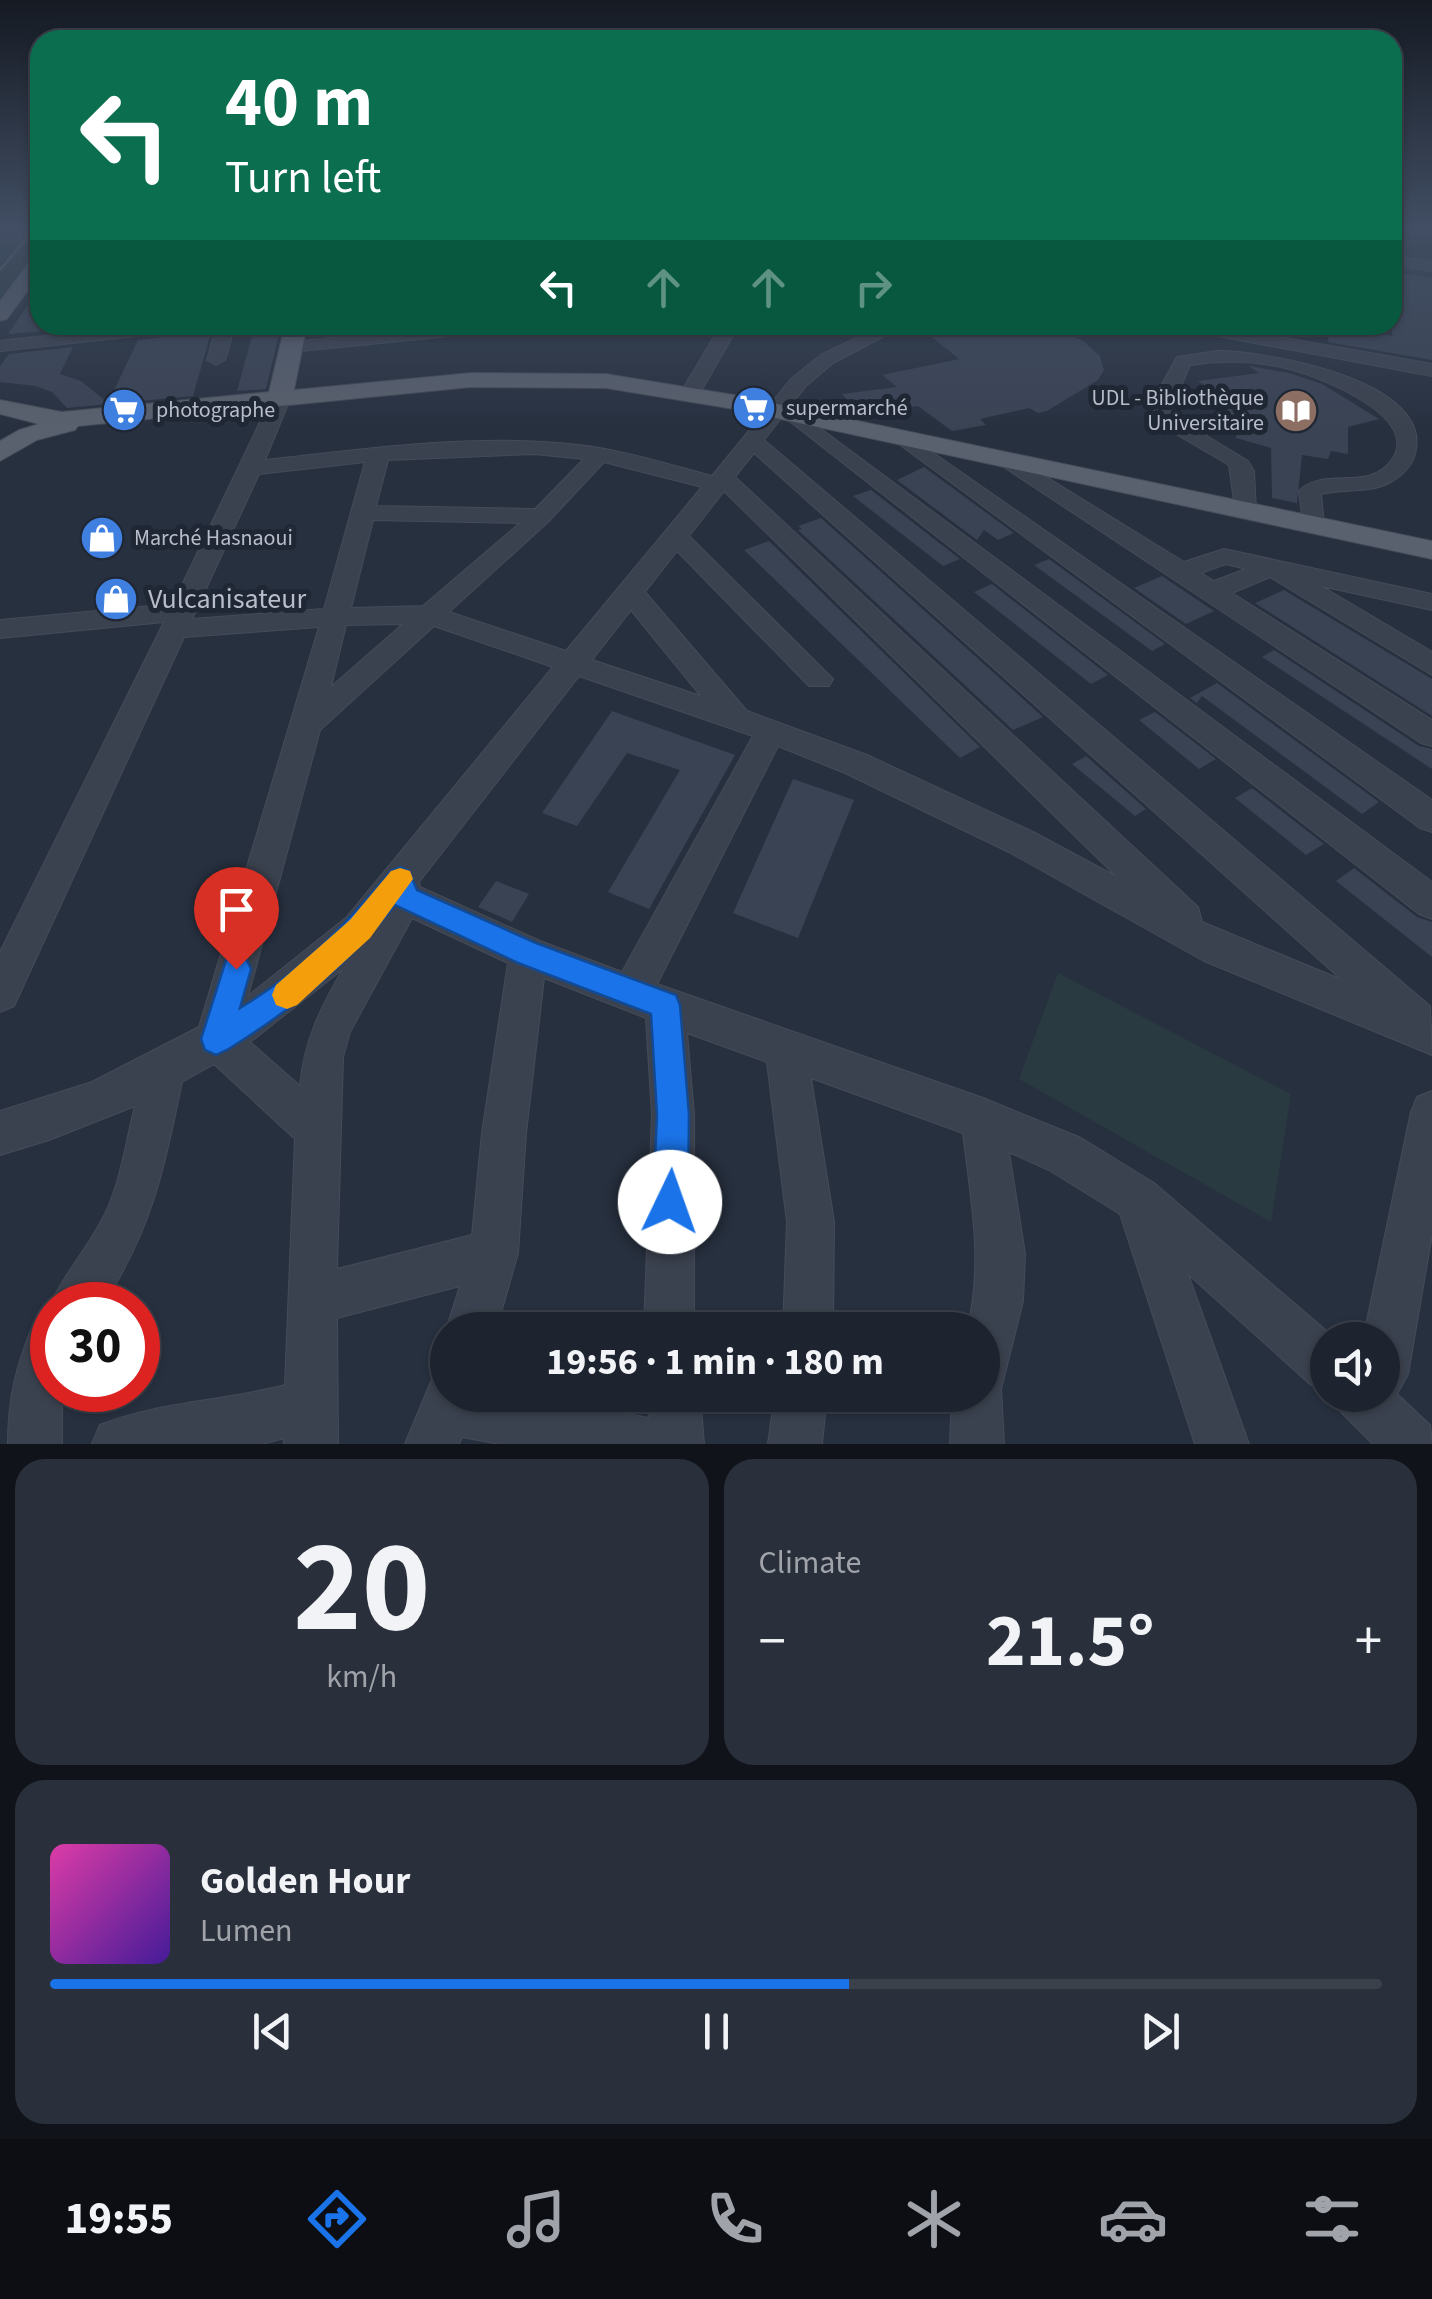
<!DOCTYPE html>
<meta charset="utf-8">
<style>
body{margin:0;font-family:"Source Sans 3",sans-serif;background:#2a303b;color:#f1f3f6;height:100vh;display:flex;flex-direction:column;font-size:38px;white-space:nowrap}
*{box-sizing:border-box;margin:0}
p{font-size:32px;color:#a0a4aa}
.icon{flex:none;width:55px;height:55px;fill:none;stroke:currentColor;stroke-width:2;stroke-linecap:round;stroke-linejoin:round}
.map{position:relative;height:1444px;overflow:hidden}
.details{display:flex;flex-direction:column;gap:15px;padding:15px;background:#10141a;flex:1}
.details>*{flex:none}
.banner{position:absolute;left:30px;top:30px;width:1372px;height:305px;border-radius:30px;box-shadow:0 2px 8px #0004,0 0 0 2px #3b414b;background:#0b6e4f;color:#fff;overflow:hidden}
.buttons{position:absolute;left:1310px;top:1322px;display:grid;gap:20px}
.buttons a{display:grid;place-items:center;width:90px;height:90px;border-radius:50%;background:#1d242f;box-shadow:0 2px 8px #0004,0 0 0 2px #3b414b;font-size:50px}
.speed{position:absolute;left:30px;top:1282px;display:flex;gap:20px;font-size:50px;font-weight:700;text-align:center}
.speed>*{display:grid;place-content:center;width:130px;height:130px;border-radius:50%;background:#1d242f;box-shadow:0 2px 8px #0004,0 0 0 2px #3b414b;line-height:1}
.speed .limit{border:15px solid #d22;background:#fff;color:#111}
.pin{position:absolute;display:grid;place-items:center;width:85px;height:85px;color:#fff;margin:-102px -42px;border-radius:50% 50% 50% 0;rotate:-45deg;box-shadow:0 0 10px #0007}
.pin .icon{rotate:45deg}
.me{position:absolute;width:110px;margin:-55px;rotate:3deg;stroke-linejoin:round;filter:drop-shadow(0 0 8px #0008)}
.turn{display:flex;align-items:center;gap:35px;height:210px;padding:0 30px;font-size:45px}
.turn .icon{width:130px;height:130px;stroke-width:2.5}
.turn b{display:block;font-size:70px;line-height:85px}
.lanes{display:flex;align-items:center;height:95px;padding:0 30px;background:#0003;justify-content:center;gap:50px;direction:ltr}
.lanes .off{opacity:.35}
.big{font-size:75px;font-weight:700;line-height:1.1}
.details .widget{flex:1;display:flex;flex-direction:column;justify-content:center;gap:15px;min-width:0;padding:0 35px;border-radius:30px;background:#2a303b}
.details .dial{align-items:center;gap:0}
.dial b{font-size:130px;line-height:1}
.song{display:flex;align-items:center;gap:30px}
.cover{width:120px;height:120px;border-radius:15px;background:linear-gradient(135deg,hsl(320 70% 55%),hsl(260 70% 35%))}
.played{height:10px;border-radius:5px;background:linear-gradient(90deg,#1a73e8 60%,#3b414b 60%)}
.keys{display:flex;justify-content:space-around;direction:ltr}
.heat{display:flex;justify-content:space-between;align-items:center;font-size:55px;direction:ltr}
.details .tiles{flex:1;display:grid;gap:15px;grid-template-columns:1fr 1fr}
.widget:last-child{grid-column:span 2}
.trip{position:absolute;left:430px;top:1312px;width:570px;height:100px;border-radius:50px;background:#1d242f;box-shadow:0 2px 8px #0004,0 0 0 2px #3b414b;font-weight:700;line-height:100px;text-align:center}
.dock{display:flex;height:160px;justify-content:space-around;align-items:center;background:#0c0e13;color:#a0a4aa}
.dock .icon{width:70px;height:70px}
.dock .active{color:#1a73e8}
.dock b{font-size:45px;color:#f1f3f6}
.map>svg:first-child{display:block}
.green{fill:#293b40}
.building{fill:#3a4354}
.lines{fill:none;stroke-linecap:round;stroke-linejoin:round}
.minor-casing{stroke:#454b58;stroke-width:2}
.major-casing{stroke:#454b58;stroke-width:2}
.minor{fill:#3b424f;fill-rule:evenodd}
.major{fill:#5a616e;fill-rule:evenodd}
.tram{stroke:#5e6675;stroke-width:2.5}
.route{fill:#1a73e8;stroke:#114b97;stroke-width:2.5}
.slow{fill:#f59e0b}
.labels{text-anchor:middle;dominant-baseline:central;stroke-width:10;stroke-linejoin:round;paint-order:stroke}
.far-poi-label{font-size:22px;fill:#b8bdc9;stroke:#202734;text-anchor:start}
.poi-label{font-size:28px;fill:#b8bdc9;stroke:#202734;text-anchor:start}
</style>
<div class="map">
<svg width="1432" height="1444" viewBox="0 0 1432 1444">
<rect width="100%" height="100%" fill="#27303f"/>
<path class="green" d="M0 228H40V246L0 298Z
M1058 973 1291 1094 1271 1222 1019 1079Z"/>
<path class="building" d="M1392 272 1432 278V360L1328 342 1330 325 1392 336Z
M40 287V325H84L83 328 8 334Z
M204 325H213L193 396 67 408 52 392 35 386 0 382V366L9 354 73 347 60 374 81 381 108 403 138 340 191 334Z
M255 325H281L266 389 237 391Z
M975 325 1051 327 1082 340 1100 356 1104 370 1098 380 1047 411 1038 413 1029 408 980 419 986 425 952 431 918 406 863 417 842 394 897 387 882 375 959 359 927 333Z
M1249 366 1289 373 1322 384 1379 419 1348 427V454L1331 451 1328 459 1302 455 1297 503 1272 498 1271 448 1236 438 1237 430 1226 426 1228 402 1198 381 1259 373Z
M924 467 1014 533 998 540 984 530 977 540 897 480Z
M871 490 960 559 943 566 853 496Z
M821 518 1043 717 1013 730 798 530 802 529 798 526Z
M769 541 980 747 960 758 744 550Z
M1049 559 1165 644 1152 651 1034 565Z
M1162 576 1214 611 1186 624 1134 588Z
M992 584 1108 675 1091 684 974 592Z
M1284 590 1432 679V716L1255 603Z
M1274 650 1419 746 1432 749V769L1262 657Z
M1217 683 1379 802 1362 814 1202 696 1197 703 1190 698Z
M612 711 735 755 649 909 608 892 680 770 627 753 577 826 542 813Z
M1155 712 1216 759 1199 769 1139 720Z
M1086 756 1146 809 1135 816 1072 764Z
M793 779 854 800 798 938 733 913Z
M1252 788 1324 844 1306 855 1235 798Z
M1354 868 1417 917 1432 922V957L1336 881Z
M496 881 529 894 512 922 478 907Z"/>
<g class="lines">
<g class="minor-casing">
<path id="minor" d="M40 232V240L0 243V235Z
M1392 256 1432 261V271L1392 265Z
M144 325H200L191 330 0 351V341Z
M217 325H235L225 360 216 365 207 360Z
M459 325H519L510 330 291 352 282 347 291 342Z
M721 325H739L697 398H683L680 394Z
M883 325H905L833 363 806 386 764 440 1430 1006 1432 1055 1204 961 1009 852 845 773 778 746 657 984 983 1098 1081 1138 1154 1183 1337 1340H1328V1391L1310 1384 1188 1274 1249 1444H1195L1120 1214 1049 1170 1009 1152 1025 1254 1023 1301 1001 1389 1004 1444H950L952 1395H982V1330H967C984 1264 971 1200 963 1133L811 1078 834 1222 833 1330H783L787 1222 767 1062 687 1033 694 1115V1330H644L652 1115 646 1018 544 978 526 1133 518 1253 496 1330H448V1333L446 1330 460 1286 337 1318 338 1444H284V1438L262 1444H92L100 1425C157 1402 225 1401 285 1385L295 1139 214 1064 182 1082C163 1172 153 1226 103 1305H52V1310L50 1305C63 1276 84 1253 99 1225 120 1190 125 1145 135 1106L49 1140 0 1155V1111L92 1082 199 1027 319 627 184 637 14 1006 0 1012V952L164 622 0 638V620L173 604 273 395 280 393 290 399 265 460C369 449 473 433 578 445 623 450 667 464 712 476L792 378 821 355ZM754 453 1342 980 1202 922 1198 907 735 477ZM534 454 584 459 535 509 376 506 388 460ZM365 462 324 609 192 619 259 474ZM604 462 702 487 566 651 449 612 549 521ZM724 491 1117 877 1033 832 867 755 747 711 645 592 677 551 809 686H829L833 679 689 536ZM373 520 520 523 423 606 351 608ZM631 610 701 696 592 660ZM403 624 331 687 346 625ZM434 626 553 667 347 917 248 996 320 730ZM579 676 753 736 622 972 540 941 420 887 419 882ZM412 918 508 963 482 1133 472 1235 337 1269 343 1057 350 1032ZM343 969C321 1007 304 1041 300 1086L250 1042Z
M1176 325H1213L1432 364V376L1185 330Z
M1217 351C1264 351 1428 379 1416 449 1414 465 1404 475 1389 483 1367 494 1344 488 1321 494L1324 525 1312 532 1304 530 1299 491C1323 466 1368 492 1391 461 1424 417 1320 377 1290 369 1258 361 1222 360 1190 365L1169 413 1248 461 1254 471 1256 511 1252 516H1236L1229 465 1152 420 1148 409 1177 357Z
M794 409 1432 882V919L1419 914 787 419 784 415Z
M906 434 1432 800V832L1420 828 899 444 896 440 899 436Z
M1012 456 1184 562 1224 549 1432 594V610L1321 586 1432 652V675L1270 577 1232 593 1432 720V746L1421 743 1004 467 1001 462ZM1226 564 1246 569 1214 581 1201 573Z
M1432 1091V1234L1408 1374 1397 1394 1430 1425 1432 1444H1373L1342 1413 1334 1395H1382V1340H1363L1411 1112 1417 1097Z
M52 1316V1390H62V1444H8C8 1398 16 1366 34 1323Z
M448 1370V1395H521L649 1418 648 1395H700L704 1444H500L462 1437 459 1444H405L433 1377Z
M775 1395H827L822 1444H768Z"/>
</g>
<g class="major-casing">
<path id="major" d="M40 255V274L7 319 0 321V301L33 257Z
M285 325H307L294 390 471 373 606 374 734 395 1432 541V559L734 409 606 388 471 387 78 426 75 430 37 440 0 461V441L19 430 39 424 0 414V400L62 412 269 392Z"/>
</g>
<use href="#minor" class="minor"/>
<use href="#major" class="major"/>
<path class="tram" d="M0 270 35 228"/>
</g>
<linearGradient id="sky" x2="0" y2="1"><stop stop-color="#151a23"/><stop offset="0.53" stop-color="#414e63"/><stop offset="1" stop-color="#414e63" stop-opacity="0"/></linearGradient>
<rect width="1432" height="430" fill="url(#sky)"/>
<path class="route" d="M400 867 409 871 417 890 536 943 676 995 680 1005 689 1115 688 1202 682 1214 670 1219 658 1214 653 1202 657 1115 651 1014 518 963 395 905C347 966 293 1009 227 1050L216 1055 205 1050 201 1039 226 960 236 956 247 960 251 969 240 1008C301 972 346 924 391 871Z"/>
<path class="slow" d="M400 868 410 871 413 879 370 938 297 1005 287 1009 276 1005 272 995 276 985 350 920 391 871Z"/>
<defs>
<g id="supermarket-disc" transform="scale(2.25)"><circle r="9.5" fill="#3f7fe0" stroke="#202734"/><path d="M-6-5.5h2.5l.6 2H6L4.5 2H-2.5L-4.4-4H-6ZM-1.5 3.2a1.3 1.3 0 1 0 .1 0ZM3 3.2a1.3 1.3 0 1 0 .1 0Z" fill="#fff"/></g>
<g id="library-disc" transform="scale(2.25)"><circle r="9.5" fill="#8d6e63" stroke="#202734"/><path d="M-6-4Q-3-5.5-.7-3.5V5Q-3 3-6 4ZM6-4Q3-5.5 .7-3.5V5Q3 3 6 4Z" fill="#fff"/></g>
<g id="shop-disc" transform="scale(2.25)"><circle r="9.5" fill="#3f7fe0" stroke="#202734"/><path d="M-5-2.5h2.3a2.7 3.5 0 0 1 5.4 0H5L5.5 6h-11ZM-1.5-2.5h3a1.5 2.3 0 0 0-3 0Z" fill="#fff"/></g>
</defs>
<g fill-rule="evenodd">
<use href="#supermarket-disc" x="754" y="408"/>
<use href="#supermarket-disc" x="124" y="410"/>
<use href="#library-disc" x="1296" y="411"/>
<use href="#shop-disc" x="102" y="538"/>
<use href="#shop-disc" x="116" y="599"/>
</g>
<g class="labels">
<g class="far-poi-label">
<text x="1264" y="398" text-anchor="end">UDL - Bibliothèque<tspan x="1264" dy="25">Universitaire</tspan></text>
<text x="786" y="408">supermarché</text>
<text x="156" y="410">photographe</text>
<text x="134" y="538">Marché Hasnaoui</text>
</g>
<g class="poi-label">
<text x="148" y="599">Vulcanisateur</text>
</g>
</g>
</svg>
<div class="buttons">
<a><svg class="icon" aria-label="sound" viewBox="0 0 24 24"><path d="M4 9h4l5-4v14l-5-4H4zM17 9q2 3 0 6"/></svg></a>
</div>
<div class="speed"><div class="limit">30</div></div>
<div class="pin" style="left:236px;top:969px;background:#d93025"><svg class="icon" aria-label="arrive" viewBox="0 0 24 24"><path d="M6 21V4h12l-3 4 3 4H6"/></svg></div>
<svg class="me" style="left:670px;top:1202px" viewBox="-20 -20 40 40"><circle r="19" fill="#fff"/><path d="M0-13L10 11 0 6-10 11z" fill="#1a73e8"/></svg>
<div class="trip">19:56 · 1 min · 180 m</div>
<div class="banner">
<div class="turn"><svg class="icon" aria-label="left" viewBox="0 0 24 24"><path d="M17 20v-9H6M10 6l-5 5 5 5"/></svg><div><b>40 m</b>Turn left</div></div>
<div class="lanes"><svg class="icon" aria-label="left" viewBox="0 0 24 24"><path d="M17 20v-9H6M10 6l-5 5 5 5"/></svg><svg class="icon off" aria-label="ahead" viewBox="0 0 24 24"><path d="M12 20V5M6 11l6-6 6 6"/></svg><svg class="icon off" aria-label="ahead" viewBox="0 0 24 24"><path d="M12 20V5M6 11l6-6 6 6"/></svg><svg class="icon off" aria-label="right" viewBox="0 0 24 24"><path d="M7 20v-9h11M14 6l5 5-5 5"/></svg></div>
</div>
</div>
<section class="details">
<div class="tiles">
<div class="widget dial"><b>20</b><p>km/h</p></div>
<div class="widget"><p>Climate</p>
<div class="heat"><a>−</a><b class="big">21.5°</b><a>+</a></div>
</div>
<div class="widget">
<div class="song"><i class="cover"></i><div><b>Golden Hour</b><p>Lumen</p></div></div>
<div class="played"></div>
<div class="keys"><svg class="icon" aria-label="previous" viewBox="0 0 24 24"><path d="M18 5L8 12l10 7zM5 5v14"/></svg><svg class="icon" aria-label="pause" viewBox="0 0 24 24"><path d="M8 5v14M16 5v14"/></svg><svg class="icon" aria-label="next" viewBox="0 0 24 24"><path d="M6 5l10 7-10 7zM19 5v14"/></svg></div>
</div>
</div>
</section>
<nav class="dock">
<b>19:55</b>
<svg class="icon active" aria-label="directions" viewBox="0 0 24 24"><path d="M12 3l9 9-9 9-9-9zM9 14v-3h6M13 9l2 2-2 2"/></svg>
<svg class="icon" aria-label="music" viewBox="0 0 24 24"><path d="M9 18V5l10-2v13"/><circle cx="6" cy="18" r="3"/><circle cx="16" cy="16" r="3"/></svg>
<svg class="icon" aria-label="phone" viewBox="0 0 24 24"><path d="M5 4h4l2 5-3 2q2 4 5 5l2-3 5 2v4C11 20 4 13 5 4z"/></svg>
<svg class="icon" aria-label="climate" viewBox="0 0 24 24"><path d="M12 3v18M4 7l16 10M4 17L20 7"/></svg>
<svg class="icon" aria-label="car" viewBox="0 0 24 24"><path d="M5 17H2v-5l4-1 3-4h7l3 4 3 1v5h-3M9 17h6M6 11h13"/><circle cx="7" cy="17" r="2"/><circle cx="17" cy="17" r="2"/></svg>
<svg class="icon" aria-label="filters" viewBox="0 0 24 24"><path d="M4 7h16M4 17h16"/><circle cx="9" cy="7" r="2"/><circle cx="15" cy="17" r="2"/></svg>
</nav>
